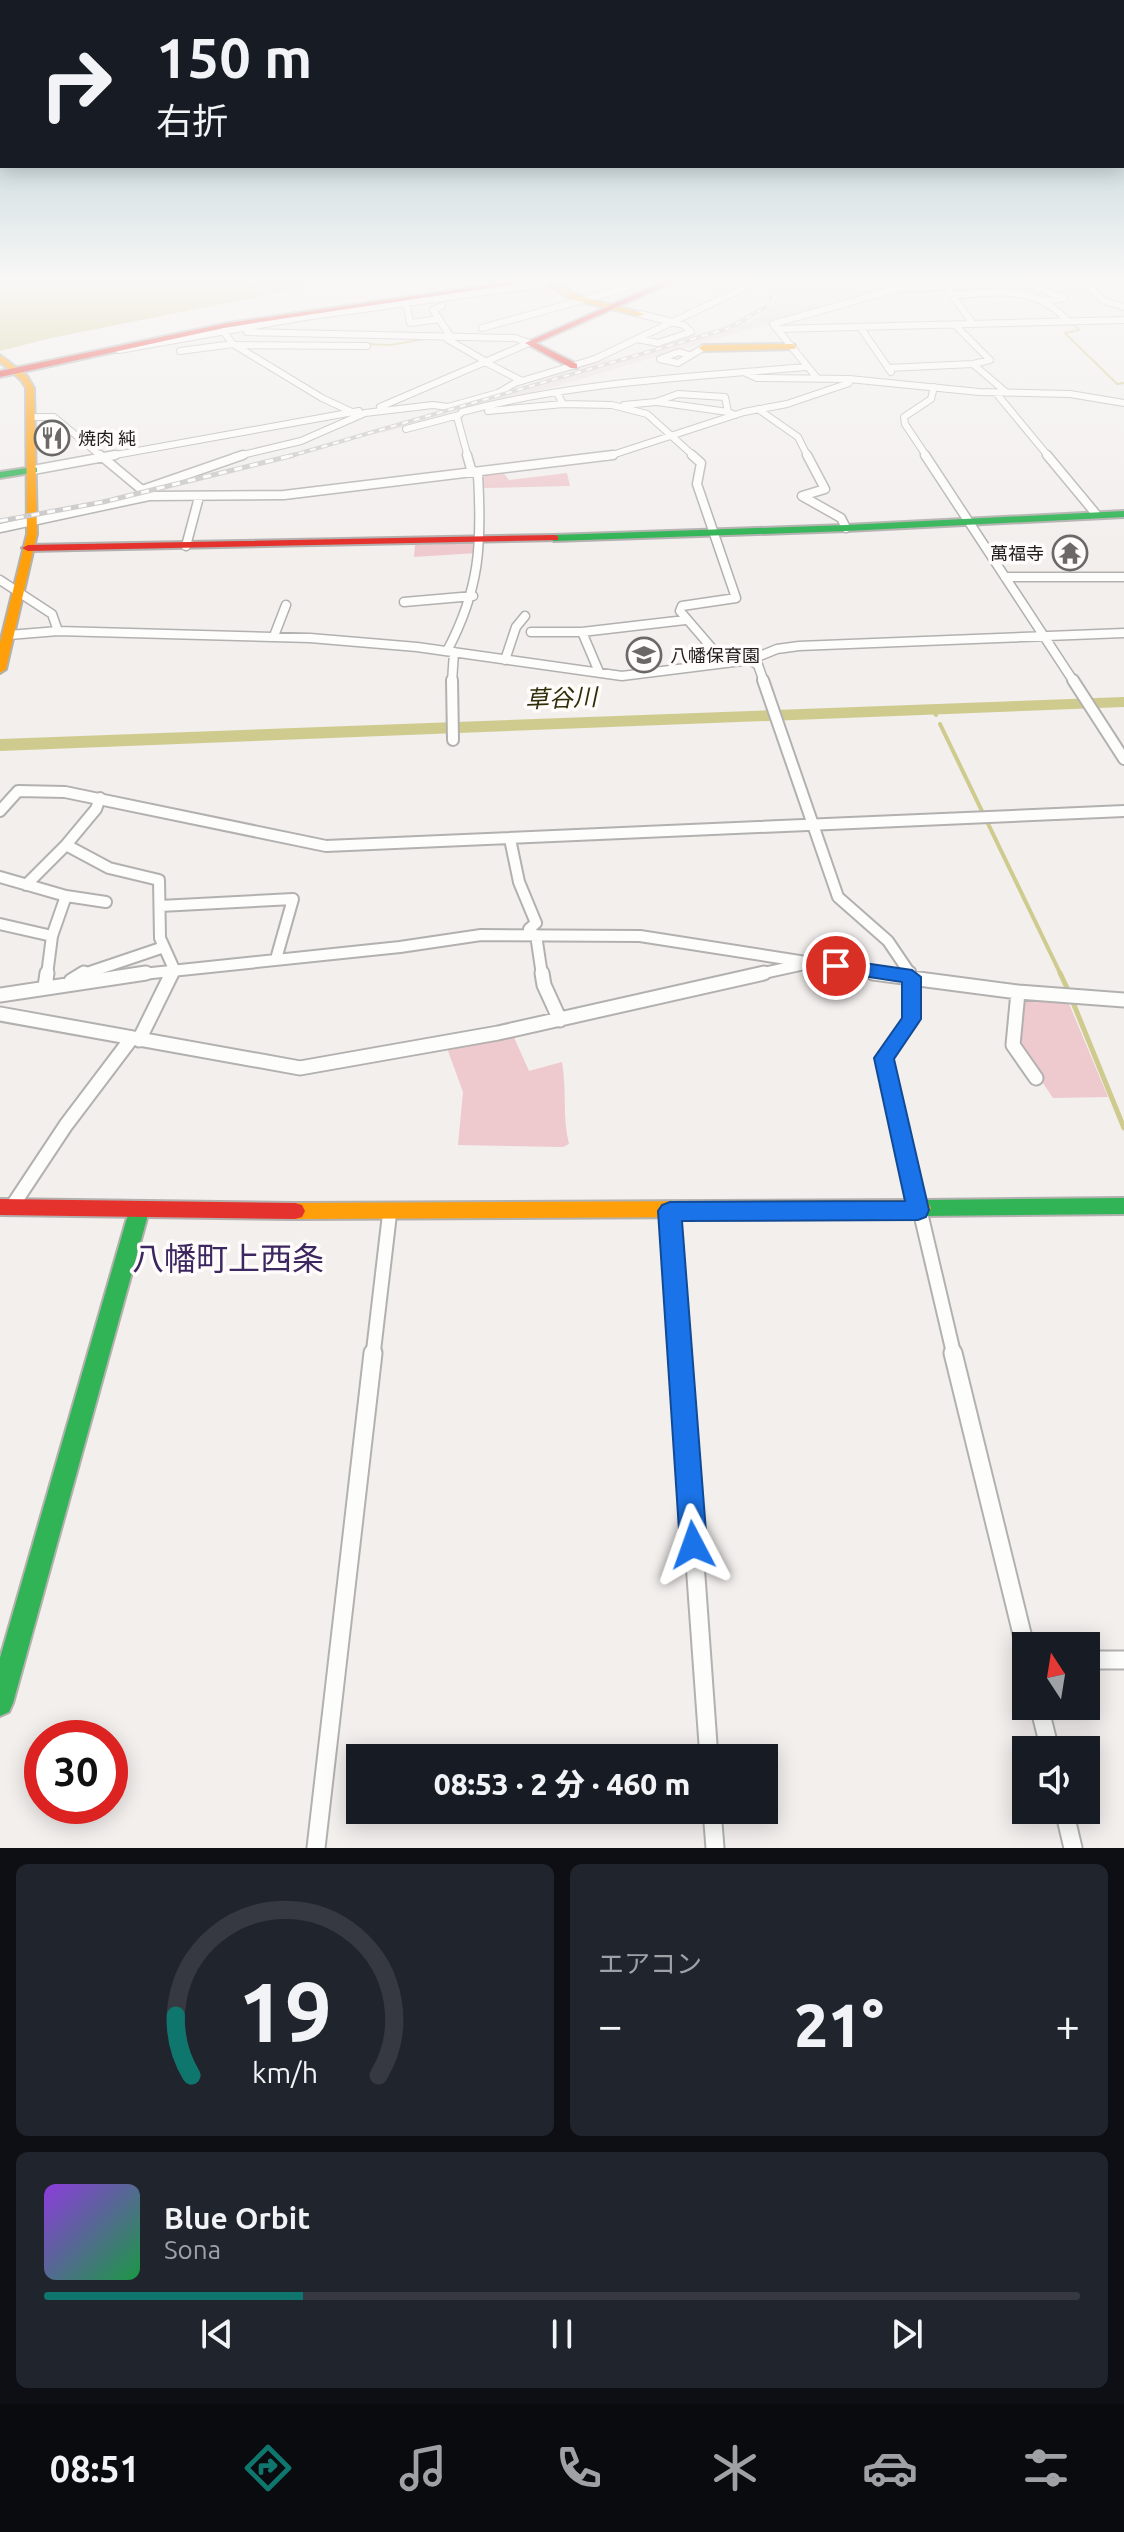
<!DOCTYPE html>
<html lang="ja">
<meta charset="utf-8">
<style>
body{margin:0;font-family:Ubuntu,"Noto Sans JP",sans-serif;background:#20242c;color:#f1f3f6;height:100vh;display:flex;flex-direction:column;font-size:30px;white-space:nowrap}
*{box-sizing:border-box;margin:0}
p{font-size:26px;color:#9ea1a6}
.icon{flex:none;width:44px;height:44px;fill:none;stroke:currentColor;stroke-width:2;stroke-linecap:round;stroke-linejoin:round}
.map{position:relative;height:1848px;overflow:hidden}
.side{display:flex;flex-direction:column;gap:16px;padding:16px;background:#0d0f14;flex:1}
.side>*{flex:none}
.top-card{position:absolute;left:0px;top:0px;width:1124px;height:168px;box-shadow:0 4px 20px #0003;background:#171b24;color:#f1f3f6;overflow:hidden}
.needle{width:52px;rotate:348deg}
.buttons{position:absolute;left:1012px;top:1632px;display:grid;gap:16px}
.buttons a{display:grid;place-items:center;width:88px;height:88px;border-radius:0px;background:#171b24;box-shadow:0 4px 20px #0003;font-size:40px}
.speed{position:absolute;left:24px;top:1720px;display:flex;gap:16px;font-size:40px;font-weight:700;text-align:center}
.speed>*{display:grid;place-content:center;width:104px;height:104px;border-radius:50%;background:#171b24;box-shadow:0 4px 20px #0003;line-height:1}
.speed .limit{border:12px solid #d22;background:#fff;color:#111}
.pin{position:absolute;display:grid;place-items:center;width:68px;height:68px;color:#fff;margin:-34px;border:4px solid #fff;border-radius:50%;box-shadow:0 2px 8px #0007}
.me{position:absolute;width:88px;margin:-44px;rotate:356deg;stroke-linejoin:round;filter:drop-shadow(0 0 6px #0008)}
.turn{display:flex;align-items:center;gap:28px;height:168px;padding:0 24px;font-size:36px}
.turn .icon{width:104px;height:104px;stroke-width:2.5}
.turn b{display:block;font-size:56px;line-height:68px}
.big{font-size:60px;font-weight:800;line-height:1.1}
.side .tile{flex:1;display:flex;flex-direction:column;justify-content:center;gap:12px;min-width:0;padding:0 28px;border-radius:12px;background:#20242c}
.side .dial{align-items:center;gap:0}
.dial svg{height:208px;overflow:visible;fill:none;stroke:#363941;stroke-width:7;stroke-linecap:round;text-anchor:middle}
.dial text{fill:#f1f3f6;stroke:none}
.song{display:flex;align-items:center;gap:24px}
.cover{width:96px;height:96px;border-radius:12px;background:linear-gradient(135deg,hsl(270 70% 55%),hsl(140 70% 35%))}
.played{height:8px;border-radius:4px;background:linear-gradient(90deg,#0f766e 25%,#363941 25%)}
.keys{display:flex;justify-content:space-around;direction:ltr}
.heat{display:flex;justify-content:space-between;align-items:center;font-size:44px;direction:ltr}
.side .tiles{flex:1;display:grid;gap:16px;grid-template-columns:1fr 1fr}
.tile:last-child{grid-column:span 2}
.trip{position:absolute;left:346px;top:1744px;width:432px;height:80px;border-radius:0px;background:#171b24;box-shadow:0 4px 20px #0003;font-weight:800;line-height:80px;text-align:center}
.dock{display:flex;height:128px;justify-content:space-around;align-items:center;background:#090b0e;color:#9ea1a6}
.dock .icon{width:56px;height:56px}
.dock .active{color:#0f766e}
.dock b{font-size:36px;color:#f1f3f6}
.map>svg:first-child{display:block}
.built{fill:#e9e1db}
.green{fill:#eec9cd}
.water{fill:#cfcb8f}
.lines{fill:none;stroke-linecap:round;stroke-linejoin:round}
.stream-far2{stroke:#cfcb8f;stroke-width:2}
.stream-far1{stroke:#cfcb8f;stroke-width:4}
.stream{stroke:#cfcb8f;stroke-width:5}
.river{fill:#cfcb8f;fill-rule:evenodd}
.street-far4-casing{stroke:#b3b1af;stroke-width:8}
.street-far3-casing{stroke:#b3b1af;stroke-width:11}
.street-far2-casing{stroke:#b3b1af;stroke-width:14}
.street-far1-casing{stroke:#b3b1af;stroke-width:17}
.street-casing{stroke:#b3b1af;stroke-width:21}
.fast-casing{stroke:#b3b1af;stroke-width:4}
.slow-casing{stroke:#b3b1af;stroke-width:4}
.jam-casing{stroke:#b3b1af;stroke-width:4}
.street-far4{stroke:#fdfdfc;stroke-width:6}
.street-far3{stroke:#fdfdfc;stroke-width:8}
.street-far2{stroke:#fdfdfc;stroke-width:10}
.street-far1{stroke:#fdfdfc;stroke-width:13}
.street{stroke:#fdfdfc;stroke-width:17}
.fast{fill:#30b455;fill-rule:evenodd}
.slow{fill:#ff9f0a;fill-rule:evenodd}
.jam{fill:#e5322d;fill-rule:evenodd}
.rail-far1-casing{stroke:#c8c7c7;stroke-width:4}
.rail-casing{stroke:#c8c7c7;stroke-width:5}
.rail-far1{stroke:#fffcfb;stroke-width:2;stroke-dasharray:6;stroke-linecap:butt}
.rail{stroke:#fffcfb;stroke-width:3;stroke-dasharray:8;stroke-linecap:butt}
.route{fill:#1a73e8;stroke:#114b97;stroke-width:2}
.labels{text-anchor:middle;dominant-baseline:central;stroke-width:7;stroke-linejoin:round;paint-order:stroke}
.far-poi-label{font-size:18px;fill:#232120;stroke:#fffcfb;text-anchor:start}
.water-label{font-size:24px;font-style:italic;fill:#302e08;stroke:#fffcfb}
.near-quarter-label{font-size:32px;fill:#3c2761;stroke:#fffcfb}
</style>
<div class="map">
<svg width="1124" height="1848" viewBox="0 0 1124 1848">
<rect width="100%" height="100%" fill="#f2efed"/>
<path class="built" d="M831 283H905L564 384 381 433 377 430 514 390 562 372 607 359 614 362 742 320 748 323 770 309 785 286 797 295H814Z"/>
<path class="green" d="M502 471 509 480 567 473 570 486 483 488V473Z
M477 543V553L414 557 415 545Z
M1026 997 1067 999 1108 1097 1053 1098 1017 1044 1021 999Z
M512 1033 529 1071 562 1062C567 1090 562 1116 569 1144L563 1147 458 1145 463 1092 447 1048Z"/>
<path class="water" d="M0 283H328L51 338 0 351Z"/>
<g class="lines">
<path class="stream-far2" d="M1072 323 1079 330 1065 333 1117 384 1124 383
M365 344 390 345 431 338"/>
<path class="stream-far1" d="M932 708 936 715
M940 724 1061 975"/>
<path class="stream" d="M1060 973 1069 992
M1072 1000 1124 1128"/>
<path class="river" d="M1124 697V707L0 751V739Z"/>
<g class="street-far4-casing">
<path id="street-far4" d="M662 283H666
M1025 283 1064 298 1048 301
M1061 283 1065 286 1086 284 1104 301 1124 307
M950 292 973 324
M953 295C997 293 1036 284 1067 321
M406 302 410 323 440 319
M442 306 433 310 451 337
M954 324 990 360 973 364 1007 393
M860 327 891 372
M482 328 644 283
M777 329 1124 320
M223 331 233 344 322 398 354 413
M247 332 515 338 529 343
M447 339 485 361
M637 339 658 343 691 332 684 325 640 314
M236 345 367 346
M119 350 305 317 545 284
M180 351 233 344
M689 355 679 352 660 359 678 363 703 348
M485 362 522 381
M888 368 973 364
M744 372 757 378 849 379
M817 378 773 324 897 289 1010 283
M557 393 563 404 612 405 647 414 695 457
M996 393 1049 457
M657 402 728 412
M624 405 656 402 678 394 725 397 728 412 735 415
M380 407 529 343
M758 409 798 437 808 457
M488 411 563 404
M32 417H54L102 457
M406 429 459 415
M104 457 359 411
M234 457 301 441 365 413 433 405 448 407 498 393 515 383 595 359 754 283
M468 457 457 417 462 412C574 382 691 377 806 367
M606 457 744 412 787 404 849 383V379L979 392 1070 394 1124 403
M927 457 905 424 904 417 931 399 934 387"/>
</g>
<g class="street-far3-casing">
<path id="street-far3" d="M100 455 142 490 243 455
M692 455 701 463 697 484 736 598 682 606 680 611 723 661
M807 455 825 489 802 496 841 518 846 528
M925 455 1074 682
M1047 455 1096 514
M33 470 115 455
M0 528 149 496 284 495 613 455
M186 546 199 497
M1005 577H1124
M0 580 52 614 58 631 310 638 417 647 622 676 750 660 777 649 799 646 1124 633
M404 602 473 596
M531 632H582L685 620
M582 632 599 672
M9 635 58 631
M274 636 286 605
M447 651C480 589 482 544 478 475L471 469 467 455
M505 660 516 627 525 616
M750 660 758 665 764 682
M452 682 454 652"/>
</g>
<g class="street-far2-casing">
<path id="street-far2" d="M452 680 453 740
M763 680 838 897 888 941 911 975
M1073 680 1124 759
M100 798 96 809 66 845 109 868 159 880 160 938 174 969
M0 811 18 791 65 792 326 846 1124 811
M510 839 519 882 536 923 529 929V935
M0 877 66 896 106 902
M26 885 66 845
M160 906 293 899 276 959
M0 924 52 936
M536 935 542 975
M47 975 52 936 66 896
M81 975 164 947
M133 975 400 947 481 935 640 936 889 975
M171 975 174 969
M755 975 800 965"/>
</g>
<g class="street-far1-casing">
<path id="street-far1" d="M542 973 544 985 560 1020
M873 973 1018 992 1124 1000
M909 973 912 1019 884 1058 954 1355
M71 981 84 973
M45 987 47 973
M1018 992 1013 1045 1036 1078
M0 995 146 973
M0 1014 300 1068 498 1033 764 973
M139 1040 172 973
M11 1208 66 1125 131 1039
M670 1211 680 1355
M373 1355 390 1210"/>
</g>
<g class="street-casing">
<path id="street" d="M680 1353 709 1758
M953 1353 1026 1650
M1086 1660H1124
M1039 1706 1050 1750
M712 1810 715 1848
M1064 1810 1073 1848
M316 1848 373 1353"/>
</g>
<g class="fast-casing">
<path id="fast" d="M33 467 37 468V472L0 478V472Z
M1124 511V517L846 531 554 541 549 538 554 535 846 525Z
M1124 1198V1214L921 1216 914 1214 911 1208 914 1202 921 1200Z
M139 1203 146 1205 149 1211 13 1703 9 1712 0 1716V1658L129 1211 132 1205Z"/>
</g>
<g class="slow-casing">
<path id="slow" d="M545 283H554L580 296 644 314 640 316 574 300Z
M792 344 795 345V349L703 351 699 348 703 345Z
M0 355 27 376 34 388 37 534 6 669 0 673V643L27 534 26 388 21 380 0 362Z
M921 1200 928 1202 931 1208 928 1214 921 1216 295 1219 288 1217 285 1211 288 1205 295 1203Z"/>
</g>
<g class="jam-casing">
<path id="jam" d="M504 283H522L228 327 0 377V371L228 323Z
M661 283H671L536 343 577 364V368H571L525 343Z
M554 535 558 536V540L28 551 22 548 28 545Z
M0 1199 295 1203 302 1205 305 1211 302 1217 295 1219 0 1215Z"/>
</g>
<use href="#street-far4" class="street-far4"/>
<use href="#street-far3" class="street-far3"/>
<use href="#street-far2" class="street-far2"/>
<use href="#street-far1" class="street-far1"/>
<use href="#street" class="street"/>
<use href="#fast" class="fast"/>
<use href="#slow" class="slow"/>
<use href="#jam" class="jam"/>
<g class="rail-far1-casing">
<path id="rail-far1" d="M287 457 727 329 766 307 778 283"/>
</g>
<g class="rail-casing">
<path id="rail" d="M0 521 103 502 294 455"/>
</g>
<use href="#rail-far1" class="rail-far1"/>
<use href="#rail" class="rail"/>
</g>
<linearGradient id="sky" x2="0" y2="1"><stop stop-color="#9ebdc4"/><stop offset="0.52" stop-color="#f9f8f7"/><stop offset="1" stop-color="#f9f8f7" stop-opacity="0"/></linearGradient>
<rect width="1124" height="541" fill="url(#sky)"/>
<path class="route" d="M836 959 912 970 921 977V1019L894 1059 929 1210 926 1217 918 1220 682 1221 707 1545 703 1555 693 1559 684 1555 680 1545 658 1211 662 1205 670 1202 905 1201 874 1058 902 1018V982L830 971 827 966 830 961Z"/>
<defs>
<g id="restaurant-ring" transform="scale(1.8)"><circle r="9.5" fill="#fffcfb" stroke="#6b6968" stroke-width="1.5"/><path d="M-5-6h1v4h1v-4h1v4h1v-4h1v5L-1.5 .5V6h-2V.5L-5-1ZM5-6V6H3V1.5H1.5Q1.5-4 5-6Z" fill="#6b6968"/></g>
<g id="temple-ring" transform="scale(1.8)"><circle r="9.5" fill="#fffcfb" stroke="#6b6968" stroke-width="1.5"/><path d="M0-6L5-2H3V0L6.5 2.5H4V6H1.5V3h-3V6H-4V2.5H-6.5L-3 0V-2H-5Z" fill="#6b6968"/></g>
<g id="school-ring" transform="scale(1.8)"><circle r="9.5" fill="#fffcfb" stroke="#6b6968" stroke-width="1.5"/><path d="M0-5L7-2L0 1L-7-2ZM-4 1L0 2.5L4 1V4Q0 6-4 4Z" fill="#6b6968"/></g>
</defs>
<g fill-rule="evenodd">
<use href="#restaurant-ring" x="52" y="438"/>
<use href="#temple-ring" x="1070" y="553"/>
<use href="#school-ring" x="644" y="655"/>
</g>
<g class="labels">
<g class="far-poi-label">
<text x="78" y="438">焼肉 純</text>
<text x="1044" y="553" text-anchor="end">萬福寺</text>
<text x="670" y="655">八幡保育園</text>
</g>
<g class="water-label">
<text transform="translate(561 698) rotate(-2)">草谷川</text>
</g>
<g class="near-quarter-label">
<text x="228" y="1258">八幡町上西条</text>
</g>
</g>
</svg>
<div class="buttons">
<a><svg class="needle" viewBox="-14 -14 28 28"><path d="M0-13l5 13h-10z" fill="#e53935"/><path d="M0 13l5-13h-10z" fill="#9ea1a6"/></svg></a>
<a><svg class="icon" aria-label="sound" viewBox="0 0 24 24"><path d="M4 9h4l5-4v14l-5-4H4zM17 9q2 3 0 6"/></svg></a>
</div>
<div class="speed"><div class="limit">30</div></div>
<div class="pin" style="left:836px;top:966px;background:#d93025"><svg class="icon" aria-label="arrive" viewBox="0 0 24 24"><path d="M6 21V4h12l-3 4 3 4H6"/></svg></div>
<svg class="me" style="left:693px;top:1545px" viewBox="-20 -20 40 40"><path d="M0-17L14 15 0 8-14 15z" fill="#1a73e8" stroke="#fff" stroke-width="4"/></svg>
<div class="trip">08:53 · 2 分 · 460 m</div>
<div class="top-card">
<div class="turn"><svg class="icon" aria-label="right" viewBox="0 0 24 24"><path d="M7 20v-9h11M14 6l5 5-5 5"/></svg><div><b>150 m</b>右折</div></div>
</div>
</div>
<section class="side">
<div class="tiles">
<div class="tile dial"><svg viewBox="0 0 100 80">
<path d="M14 69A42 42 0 1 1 86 69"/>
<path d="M14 69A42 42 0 0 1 8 46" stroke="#0f766e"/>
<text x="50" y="56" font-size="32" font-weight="700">19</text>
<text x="50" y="72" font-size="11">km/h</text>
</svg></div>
<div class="tile"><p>エアコン</p>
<div class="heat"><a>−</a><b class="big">21°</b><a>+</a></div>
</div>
<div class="tile">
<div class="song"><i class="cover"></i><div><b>Blue Orbit</b><p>Sona</p></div></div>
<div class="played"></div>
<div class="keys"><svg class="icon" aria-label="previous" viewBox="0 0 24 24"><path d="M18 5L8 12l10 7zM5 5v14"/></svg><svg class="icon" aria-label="pause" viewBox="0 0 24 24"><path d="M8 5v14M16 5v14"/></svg><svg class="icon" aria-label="next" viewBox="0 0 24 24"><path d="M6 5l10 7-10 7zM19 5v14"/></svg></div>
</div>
</div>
</section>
<nav class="dock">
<b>08:51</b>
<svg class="icon active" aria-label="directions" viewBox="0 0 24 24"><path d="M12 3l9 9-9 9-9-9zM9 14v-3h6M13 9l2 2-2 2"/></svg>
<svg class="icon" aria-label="music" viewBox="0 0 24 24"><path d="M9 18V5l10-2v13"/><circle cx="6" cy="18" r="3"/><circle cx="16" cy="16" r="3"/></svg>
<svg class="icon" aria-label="phone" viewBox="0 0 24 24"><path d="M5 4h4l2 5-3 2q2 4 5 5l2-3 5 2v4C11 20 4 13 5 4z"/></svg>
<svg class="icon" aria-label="climate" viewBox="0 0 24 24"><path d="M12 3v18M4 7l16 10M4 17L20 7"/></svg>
<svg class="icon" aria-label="car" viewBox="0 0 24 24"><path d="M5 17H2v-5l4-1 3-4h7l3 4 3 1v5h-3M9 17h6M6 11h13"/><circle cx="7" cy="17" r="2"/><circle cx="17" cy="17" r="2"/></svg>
<svg class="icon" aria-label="filters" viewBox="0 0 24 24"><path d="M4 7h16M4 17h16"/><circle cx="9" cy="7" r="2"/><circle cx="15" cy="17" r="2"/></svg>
</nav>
